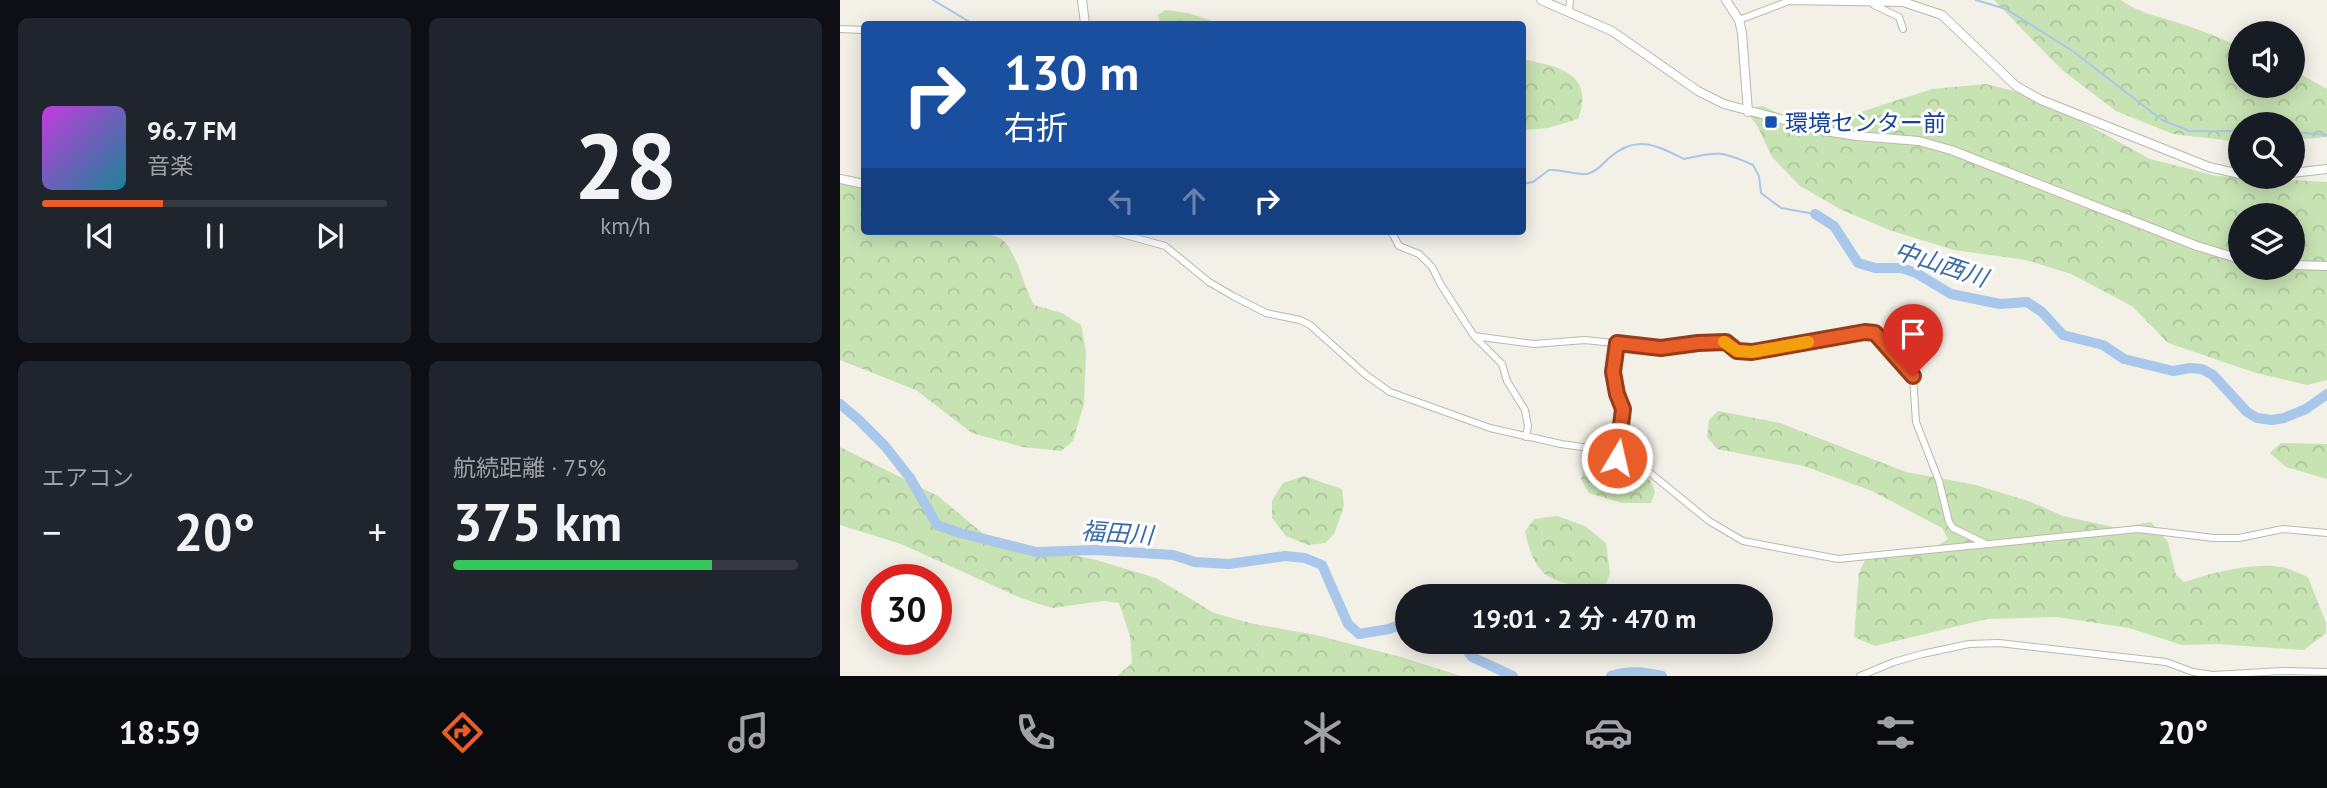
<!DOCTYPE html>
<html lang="ja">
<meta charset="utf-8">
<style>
body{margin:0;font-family:"PT Sans","Noto Sans JP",sans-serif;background:#20242c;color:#f1f3f6;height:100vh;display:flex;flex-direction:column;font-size:26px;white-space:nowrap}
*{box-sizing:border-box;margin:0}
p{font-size:23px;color:#9ea1a6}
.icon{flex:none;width:38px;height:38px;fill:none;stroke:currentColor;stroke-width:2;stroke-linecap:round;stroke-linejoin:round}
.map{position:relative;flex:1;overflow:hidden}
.panel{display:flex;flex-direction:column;gap:18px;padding:18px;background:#0d0f14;width:840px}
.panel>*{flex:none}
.hud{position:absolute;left:21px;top:21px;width:665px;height:214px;border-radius:7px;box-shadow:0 4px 18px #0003;background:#1a4fa0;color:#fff;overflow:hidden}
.buttons{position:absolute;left:1388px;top:21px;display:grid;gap:14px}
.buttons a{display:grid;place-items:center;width:77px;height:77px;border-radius:50%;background:#171b24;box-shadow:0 4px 18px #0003;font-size:35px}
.speed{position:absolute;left:21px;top:564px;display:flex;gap:14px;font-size:35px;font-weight:700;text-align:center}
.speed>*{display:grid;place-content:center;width:91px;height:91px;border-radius:50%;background:#171b24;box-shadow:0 4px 18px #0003;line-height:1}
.speed .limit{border:10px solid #d22;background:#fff;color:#111}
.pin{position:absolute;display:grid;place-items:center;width:60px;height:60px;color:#fff;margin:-72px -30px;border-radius:50% 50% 50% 0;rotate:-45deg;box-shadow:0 0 7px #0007}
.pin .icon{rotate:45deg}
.me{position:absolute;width:77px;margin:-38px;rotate:9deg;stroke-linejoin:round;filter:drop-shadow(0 0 5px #0008)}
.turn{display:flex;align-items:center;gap:24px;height:147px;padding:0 28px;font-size:32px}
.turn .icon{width:91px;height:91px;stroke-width:2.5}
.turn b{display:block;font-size:49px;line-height:60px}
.lanes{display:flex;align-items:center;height:66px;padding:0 28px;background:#0003;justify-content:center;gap:35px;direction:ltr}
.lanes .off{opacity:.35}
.big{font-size:52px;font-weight:600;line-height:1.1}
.panel .tile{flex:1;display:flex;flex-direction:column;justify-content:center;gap:10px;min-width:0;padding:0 24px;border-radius:10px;background:#20242c}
.panel .dial{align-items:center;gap:0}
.dial b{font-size:91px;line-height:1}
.song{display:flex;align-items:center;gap:21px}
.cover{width:84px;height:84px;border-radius:10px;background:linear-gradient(135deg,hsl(290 70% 55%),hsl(190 70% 35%))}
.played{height:7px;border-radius:4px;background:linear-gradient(90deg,#e85d28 35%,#363941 35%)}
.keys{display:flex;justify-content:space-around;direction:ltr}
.heat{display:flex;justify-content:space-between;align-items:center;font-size:38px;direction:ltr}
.charge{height:10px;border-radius:5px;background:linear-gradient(90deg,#34c759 75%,#363941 0)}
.panel .tiles{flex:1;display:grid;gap:18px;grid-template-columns:repeat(2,1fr)}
.trip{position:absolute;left:555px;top:584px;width:378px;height:70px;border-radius:35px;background:#171b24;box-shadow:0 4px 18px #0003;font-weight:600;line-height:70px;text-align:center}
.menu{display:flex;height:112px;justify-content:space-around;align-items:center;background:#090b0e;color:#9ea1a6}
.menu .icon{width:49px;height:49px}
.menu .active{color:#e85d28}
.menu b{font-size:32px;color:#f1f3f6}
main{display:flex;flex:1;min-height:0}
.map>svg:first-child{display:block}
.forest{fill:url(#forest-crowns);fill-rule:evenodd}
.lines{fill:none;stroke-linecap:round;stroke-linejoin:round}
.stream{stroke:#a8c7ea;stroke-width:2}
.river{stroke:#a8c7ea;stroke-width:10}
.minor-casing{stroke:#bcb8aa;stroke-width:8}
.tertiary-casing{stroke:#bcb8aa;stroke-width:10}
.minor{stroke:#fff;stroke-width:6}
.tertiary{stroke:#fff;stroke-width:8}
.route-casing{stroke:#973c1a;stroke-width:18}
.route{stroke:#e85d28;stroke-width:12}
.slow{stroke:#f59e0b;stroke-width:12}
.transit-dot{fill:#1a4fb4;stroke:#fff;stroke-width:2.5}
.labels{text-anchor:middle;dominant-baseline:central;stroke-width:6;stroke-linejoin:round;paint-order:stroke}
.transit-label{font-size:23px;fill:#164399;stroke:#fff;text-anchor:start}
.water-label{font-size:24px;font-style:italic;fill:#396ba7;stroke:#fff}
</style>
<main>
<section class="panel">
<div class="tiles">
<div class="tile">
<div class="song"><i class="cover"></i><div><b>96.7 FM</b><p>音楽</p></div></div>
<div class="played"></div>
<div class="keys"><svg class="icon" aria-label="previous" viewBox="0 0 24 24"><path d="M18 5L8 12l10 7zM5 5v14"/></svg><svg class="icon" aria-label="pause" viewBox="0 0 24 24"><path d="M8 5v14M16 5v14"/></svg><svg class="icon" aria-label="next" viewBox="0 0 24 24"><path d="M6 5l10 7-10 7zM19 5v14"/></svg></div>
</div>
<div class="tile dial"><b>28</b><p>km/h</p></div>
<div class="tile"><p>エアコン</p>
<div class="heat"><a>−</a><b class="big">20°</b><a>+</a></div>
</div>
<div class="tile"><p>航続距離 · 75%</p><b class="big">375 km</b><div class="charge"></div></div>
</div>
</section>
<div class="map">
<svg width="1487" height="676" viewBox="0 0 1487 676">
<defs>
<pattern id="forest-crowns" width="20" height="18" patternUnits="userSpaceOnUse" patternTransform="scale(1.75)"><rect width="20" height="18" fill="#c7e3b3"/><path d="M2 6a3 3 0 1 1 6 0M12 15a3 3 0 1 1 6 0" fill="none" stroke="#acc49b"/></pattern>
</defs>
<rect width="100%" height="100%" fill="#f2f0e7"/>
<path class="forest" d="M1154 0H1281C1301 15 1324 17 1348 26 1366 32 1383 39 1400 47V86H1452L1453 70 1487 89V137L1453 140 1452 124H1400V142L1333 134 1276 111 1222 70Z
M325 10 348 13 381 24H321L318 15Z
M683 59C719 67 755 73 738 119L708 128 683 130Z
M1146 84 1197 97 1310 159 1377 176 1487 182V380L1467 385 1416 373 1328 343 1292 306 1231 274 1186 260 1114 250 1049 230 1000 209 960 186 932 157 918 127 910 116 915 107 923 106 940 114 980 125 1092 89ZM1400 215H1452V268H1400Z
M0 184 24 188V231C50 231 150 225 164 241 180 260 182 284 194 305L222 313 241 325 246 352 244 404 233 441 221 451 183 447 132 433 76 390 0 360Z
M878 411 940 423 1066 472 1136 485 1191 502 1223 516 1278 528 1311 522 1328 542 1336 575 1344 582C1372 573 1412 562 1442 567 1451 569 1460 574 1468 577L1486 623V633L1464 650 1378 644 1342 645 1289 628 1217 617 1147 619 1035 646 1014 637 1019 573 1027 556 1096 547 1108 539 1102 528 1032 491 964 466 877 449 867 437 869 420Z
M1441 443 1487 444V479L1446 467 1430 453Z
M0 447 98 496 147 537 190 548 253 559 316 578 374 613 414 624 476 635 561 657 621 676H277L292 663 290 636 279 603 263 601 212 608 181 598 61 544 0 525Z
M772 447 785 449C794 465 810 474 815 492L811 503H782L749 493 741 479 744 469Z
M464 476 502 489 504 506 494 534 485 543 468 545 446 536 432 518V501L443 483Z
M717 516 745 526 766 543 770 573 764 589C748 589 709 583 700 569 692 559 688 545 685 532L694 519Z"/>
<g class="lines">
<path class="stream" d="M93 0 133 24
M1136 0 1166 9 1234 52 1322 120 1350 131H1400
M1452 132 1487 135
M682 184 693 182 709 170C721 169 735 175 747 174 756 172 763 164 769 158 796 134 816 145 844 159 878 151 882 151 913 165L919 176 921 193 941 208 975 214"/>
<path class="river" d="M975 214 994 226 1018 263 1035 268H1061L1076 273 1111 294 1160 304 1187 302 1202 312 1223 335 1263 345 1284 359 1333 371 1350 368 1362 369 1373 375 1407 412 1417 418 1432 420 1444 418 1466 409 1487 394
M0 404 19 420 45 446 70 478 97 525 120 533 196 552 256 550 333 555 355 562 389 564 445 556 465 558 482 565 508 624 519 634 549 629 567 622
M620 642 632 657 673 676
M771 676C789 670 804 672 822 676"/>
<g class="minor-casing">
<path id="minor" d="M1034 5 1059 17 1063 29
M729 11 730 0
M899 20 949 1 1066 3
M0 29 24 30
M271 231 325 246 369 282 393 296 426 313 460 320 470 325 526 375 550 392 650 428 721 444 756 449 809 472 869 521 903 541 998 559 1298 529 1374 538H1399L1443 529 1487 533
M551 231 559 246 579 254 592 267 601 285 634 336 662 364 667 381 685 410 688 426 686 437
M634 336 694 344 745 340 820 348 858 343 886 342 897 351 912 352 1025 332 1035 333 1073 376 1076 422 1099 481 1109 522 1113 528 1144 543
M777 458 783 409 777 394 773 372 777 343
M1020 676 1054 662 1082 654 1129 644 1159 643 1326 662 1353 672 1373 675 1442 671 1487 672"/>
</g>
<g class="tertiary-casing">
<path id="tertiary" d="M242 0 245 24
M701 0 772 31 858 91 884 104 985 131 1017 136 1079 141 1111 150 1357 246 1400 259
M886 0 899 20 902 33 908 112
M1066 3 1102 15 1176 86 1201 100 1369 167 1400 174
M1452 173 1487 169
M0 179 24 184
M1452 265 1487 266"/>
</g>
<use href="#minor" class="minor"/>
<use href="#tertiary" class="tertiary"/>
</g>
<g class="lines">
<g class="route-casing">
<path id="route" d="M777 458 783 409 777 394 773 372 777 343 821 348 858 343 886 342 897 351 912 352 1025 332 1035 333 1073 376"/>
</g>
<use href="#route" class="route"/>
<path class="slow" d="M884 342 897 351 912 352 968 342"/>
</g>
<rect class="transit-dot" x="924" y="115" width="14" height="14" rx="3.5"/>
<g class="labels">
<g class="transit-label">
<text x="945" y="122">環境センター前</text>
</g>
<g class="water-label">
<text transform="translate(1101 264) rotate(18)">中山西川</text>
<text transform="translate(277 533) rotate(4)">福田川</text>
</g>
</g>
</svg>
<div class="buttons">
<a><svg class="icon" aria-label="sound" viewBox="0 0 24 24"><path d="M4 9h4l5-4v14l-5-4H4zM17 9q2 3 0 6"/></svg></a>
<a><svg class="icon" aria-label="search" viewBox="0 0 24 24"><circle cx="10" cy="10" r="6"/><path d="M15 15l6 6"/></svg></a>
<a><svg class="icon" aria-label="layers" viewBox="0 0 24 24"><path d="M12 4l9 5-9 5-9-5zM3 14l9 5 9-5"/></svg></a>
</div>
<div class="speed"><div class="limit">30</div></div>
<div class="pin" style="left:1073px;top:376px;background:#d93025"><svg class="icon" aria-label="arrive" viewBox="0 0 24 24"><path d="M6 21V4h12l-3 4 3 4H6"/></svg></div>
<svg class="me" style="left:777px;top:458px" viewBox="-20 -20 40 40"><circle r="17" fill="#e85d28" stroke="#fff" stroke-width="3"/><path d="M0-11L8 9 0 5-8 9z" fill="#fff"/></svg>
<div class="trip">19:01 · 2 分 · 470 m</div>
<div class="hud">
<div class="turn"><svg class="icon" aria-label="right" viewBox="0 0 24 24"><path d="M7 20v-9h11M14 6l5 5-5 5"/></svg><div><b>130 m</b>右折</div></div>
<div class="lanes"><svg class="icon off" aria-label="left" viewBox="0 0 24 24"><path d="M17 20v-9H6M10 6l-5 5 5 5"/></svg><svg class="icon off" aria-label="ahead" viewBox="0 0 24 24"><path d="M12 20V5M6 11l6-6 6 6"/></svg><svg class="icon" aria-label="right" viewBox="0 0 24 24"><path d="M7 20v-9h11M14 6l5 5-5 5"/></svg></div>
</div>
</div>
</main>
<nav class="menu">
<b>18:59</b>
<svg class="icon active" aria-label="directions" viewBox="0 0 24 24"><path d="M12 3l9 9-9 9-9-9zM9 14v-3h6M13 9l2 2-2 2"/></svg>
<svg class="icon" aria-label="music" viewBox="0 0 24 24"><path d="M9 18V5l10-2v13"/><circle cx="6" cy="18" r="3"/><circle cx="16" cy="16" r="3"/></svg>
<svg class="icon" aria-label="phone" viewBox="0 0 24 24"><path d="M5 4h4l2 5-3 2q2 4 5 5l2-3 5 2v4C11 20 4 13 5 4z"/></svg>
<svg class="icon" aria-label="climate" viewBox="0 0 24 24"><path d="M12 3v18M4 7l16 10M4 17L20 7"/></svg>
<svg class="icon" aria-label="car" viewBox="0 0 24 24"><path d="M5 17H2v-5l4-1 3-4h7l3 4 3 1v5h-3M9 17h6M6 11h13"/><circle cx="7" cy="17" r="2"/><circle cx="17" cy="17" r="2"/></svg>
<svg class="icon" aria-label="filters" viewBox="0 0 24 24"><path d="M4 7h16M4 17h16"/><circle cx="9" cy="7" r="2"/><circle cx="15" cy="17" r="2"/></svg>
<b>20°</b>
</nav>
